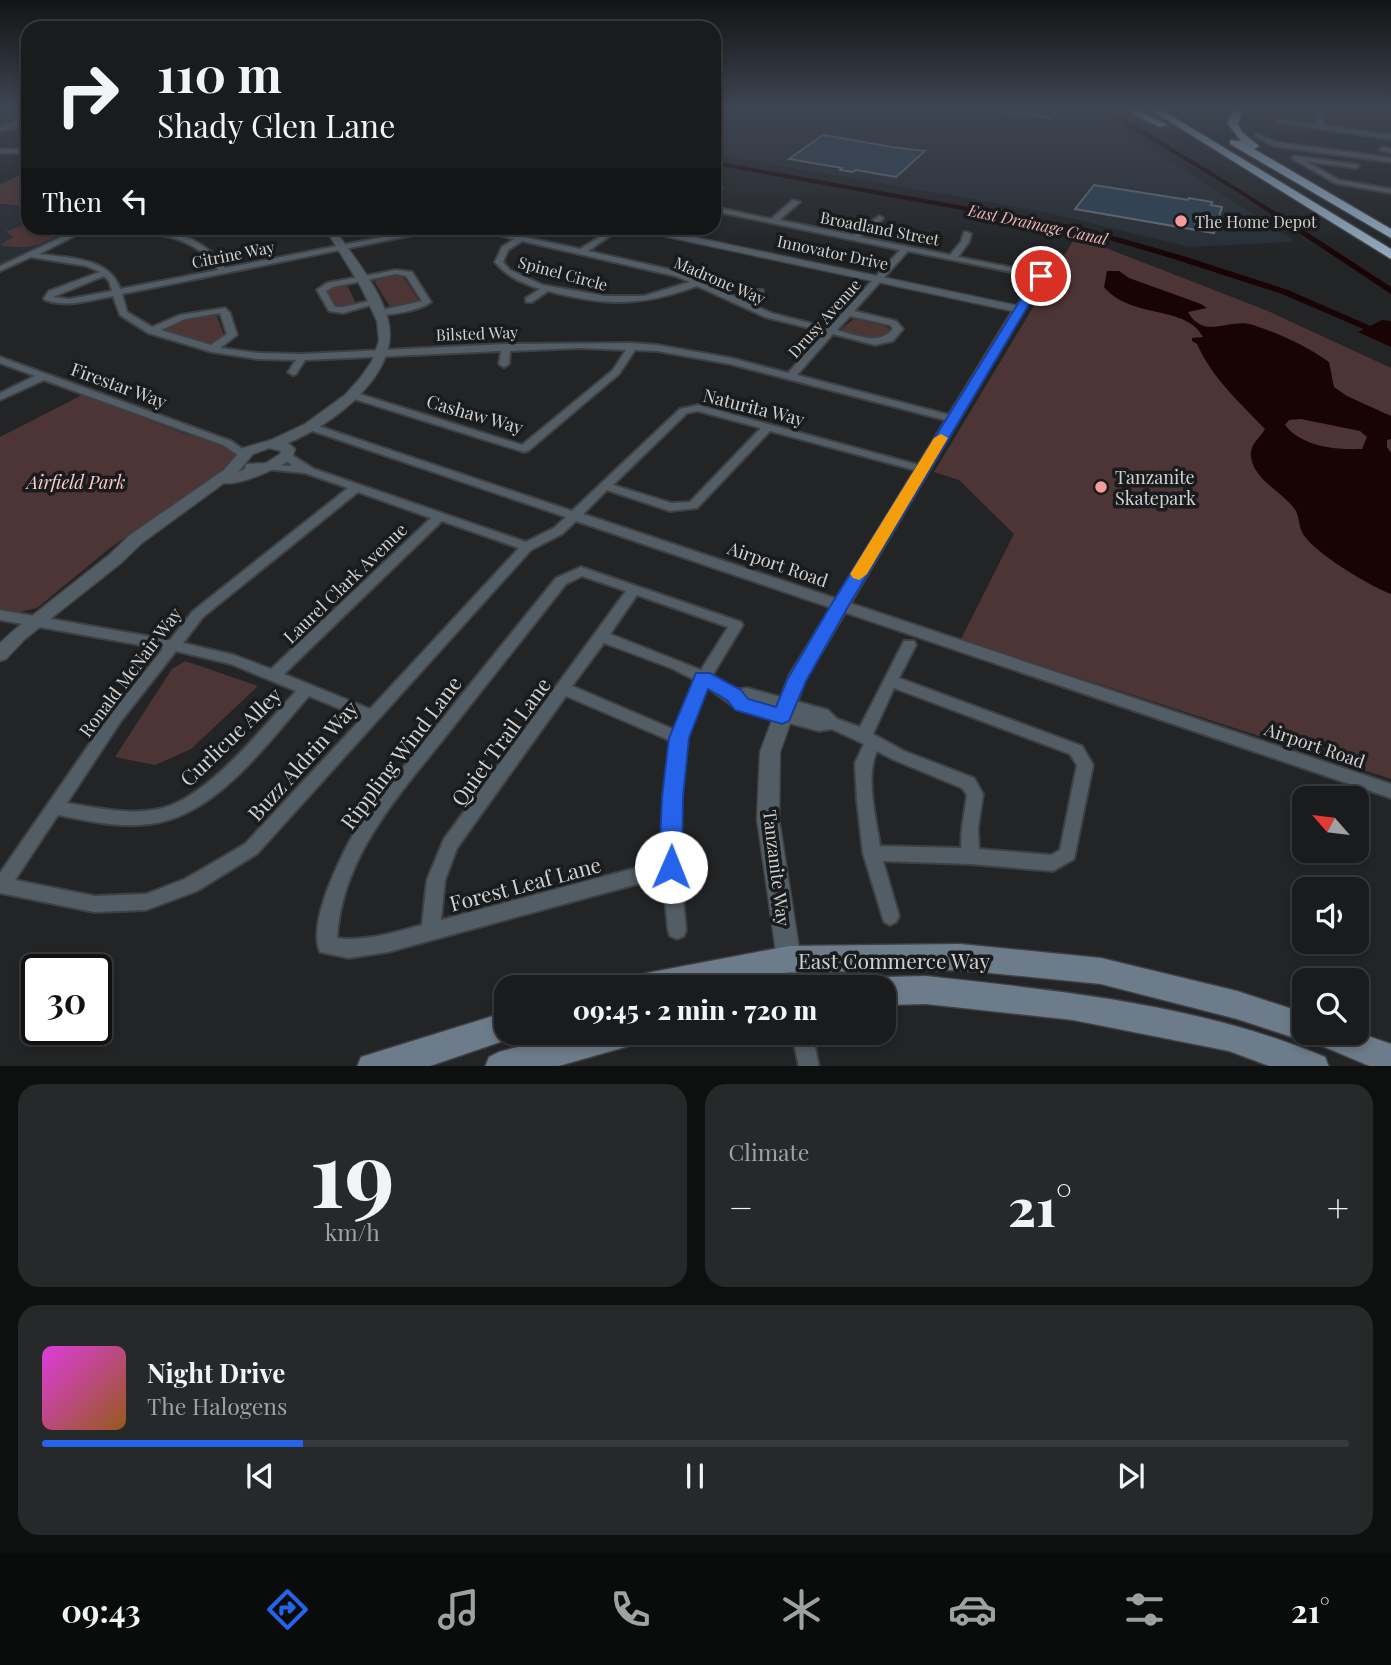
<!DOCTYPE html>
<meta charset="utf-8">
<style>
body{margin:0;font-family:"Playfair Display",serif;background:#272829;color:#f1f3f6;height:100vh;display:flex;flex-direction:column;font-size:26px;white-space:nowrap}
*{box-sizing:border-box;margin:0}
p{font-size:23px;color:#9fa1a3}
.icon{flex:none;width:38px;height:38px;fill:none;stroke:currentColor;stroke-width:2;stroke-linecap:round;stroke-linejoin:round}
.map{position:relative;height:1066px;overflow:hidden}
.side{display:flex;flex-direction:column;gap:18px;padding:18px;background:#0e0f0f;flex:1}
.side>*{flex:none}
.top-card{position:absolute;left:21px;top:21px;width:700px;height:214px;border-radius:21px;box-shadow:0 4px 10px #0003,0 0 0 2px #38393b;background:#1a1b1c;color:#f1f3f6;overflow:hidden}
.needle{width:46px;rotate:298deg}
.controls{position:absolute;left:1292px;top:786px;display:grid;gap:14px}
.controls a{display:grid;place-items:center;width:77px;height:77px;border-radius:14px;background:#1a1b1c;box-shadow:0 4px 10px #0003,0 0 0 2px #38393b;font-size:35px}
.speed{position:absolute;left:21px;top:954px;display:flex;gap:14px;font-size:35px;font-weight:700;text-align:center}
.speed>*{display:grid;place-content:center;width:91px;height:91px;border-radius:50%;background:#1a1b1c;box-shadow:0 4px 10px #0003,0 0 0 2px #38393b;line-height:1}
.speed .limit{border:4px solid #111;border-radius:10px;background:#fff;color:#111}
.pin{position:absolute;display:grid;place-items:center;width:60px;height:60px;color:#fff;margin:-30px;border:4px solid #fff;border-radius:50%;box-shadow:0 2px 7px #0007}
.me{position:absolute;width:77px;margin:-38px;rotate:1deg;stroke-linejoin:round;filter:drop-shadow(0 0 5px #0008)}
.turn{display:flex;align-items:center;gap:24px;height:147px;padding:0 21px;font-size:32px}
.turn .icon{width:91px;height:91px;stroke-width:2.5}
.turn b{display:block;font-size:49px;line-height:60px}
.then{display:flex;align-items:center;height:66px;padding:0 21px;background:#0003;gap:14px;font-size:26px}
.big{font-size:52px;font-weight:800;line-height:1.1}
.side .tile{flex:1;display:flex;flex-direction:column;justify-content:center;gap:10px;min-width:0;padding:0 24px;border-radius:21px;background:#272829}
.side .dial{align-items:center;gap:0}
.dial b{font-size:91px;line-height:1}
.song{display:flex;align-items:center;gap:21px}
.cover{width:84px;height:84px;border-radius:10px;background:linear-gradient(135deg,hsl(300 70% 55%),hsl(30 70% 35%))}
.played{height:7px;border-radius:4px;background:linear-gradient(90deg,#2563eb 20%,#38393b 20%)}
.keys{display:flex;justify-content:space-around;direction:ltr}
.heat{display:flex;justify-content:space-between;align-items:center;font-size:38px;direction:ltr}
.side .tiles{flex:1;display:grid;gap:18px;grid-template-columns:1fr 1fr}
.tile:last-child{grid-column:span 2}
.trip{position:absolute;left:494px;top:975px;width:402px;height:70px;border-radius:21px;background:#1a1b1c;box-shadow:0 4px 10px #0003,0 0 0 2px #38393b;font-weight:800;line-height:70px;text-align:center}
.dock{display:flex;height:112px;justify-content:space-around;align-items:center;background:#0a0b0b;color:#9fa1a3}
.dock .icon{width:49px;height:49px}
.dock .active{color:#2563eb}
.dock b{font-size:32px;color:#f1f3f6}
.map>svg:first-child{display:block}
.built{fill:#272e34}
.green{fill:#4e3535}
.water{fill:#190405;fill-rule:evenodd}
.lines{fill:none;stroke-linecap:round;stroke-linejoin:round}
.canal{fill:#190405;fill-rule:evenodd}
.building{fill:#2d4254;stroke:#6b6d70;stroke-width:2}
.minor-casing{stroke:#3e4042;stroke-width:4}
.tertiary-casing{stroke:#3e4042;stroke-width:3}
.secondary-casing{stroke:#3e4042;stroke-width:3}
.motorway-casing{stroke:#3e4042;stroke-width:3}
.minor{fill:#535d65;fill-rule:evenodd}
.tertiary{fill:#535d65;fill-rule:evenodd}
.secondary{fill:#6d7c8a;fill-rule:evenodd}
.motorway{fill:#92abc0;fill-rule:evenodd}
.route{fill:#2563eb;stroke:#184099;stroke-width:2}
.slow{fill:#f59e0b}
.poi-dot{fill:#f59b9c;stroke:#191b1d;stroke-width:2.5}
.labels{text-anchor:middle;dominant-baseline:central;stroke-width:7;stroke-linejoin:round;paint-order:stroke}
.far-poi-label{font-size:16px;fill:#d0d1d3;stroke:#191b1d;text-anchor:start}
.far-water-label{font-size:16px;font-style:italic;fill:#f0b3b3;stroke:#191b1d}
.far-street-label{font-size:16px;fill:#d0d1d3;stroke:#191b1d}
.street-label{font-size:18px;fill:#d0d1d3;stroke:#191b1d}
.poi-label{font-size:18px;fill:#d0d1d3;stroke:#191b1d;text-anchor:start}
.park-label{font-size:18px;font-style:italic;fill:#fdcbca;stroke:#191b1d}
.near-street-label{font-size:21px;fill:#d0d1d3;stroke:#191b1d}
</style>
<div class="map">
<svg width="1391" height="1067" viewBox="0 0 1391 1067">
<rect width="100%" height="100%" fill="#222426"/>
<path class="built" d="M714 107H1067L1104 119 1292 239 1290 242 1189 247 1045 212 714 154Z
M0 205 28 208V228H80L34 253 0 266Z"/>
<path class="green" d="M28 172V207L0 204V184Z
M28 224V228H73C46 242 31 252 0 245L13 237 6 231Z
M1074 239 1106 248 1268 311 1391 368V779L961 639 1014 534 959 480 934 472Z
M395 275H402L420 302 396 309 390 307 374 281Z
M342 285 348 287 356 303 352 306 334 308 324 291Z
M216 314 224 335C209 352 183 337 164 331L166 327 187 318Z
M854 319 885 326 890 329 883 337 876 338 844 331 842 328Z
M82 395 185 434 231 448 237 451 240 459 110 548 37 608 19 612 0 609V437Z
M185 661 258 686 191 749 155 765 115 757 172 669Z"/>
<path class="water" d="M1107 271H1119L1129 278 1201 304 1207 308 1188 312C1204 341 1230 317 1253 325 1278 333 1307 346 1329 362L1334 387 1347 396 1391 416V439L1387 440V447L1391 453V594C1370 586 1312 552 1302 532 1299 526 1299 517 1296 511 1284 492 1254 481 1251 457 1249 445 1260 438 1265 429 1240 403 1212 378 1197 344L1192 341V338L1203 337C1187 305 1130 319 1104 287ZM1301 419 1360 431 1367 437 1362 449C1336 450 1302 447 1285 425L1289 420Z
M1382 320 1391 321V347L1358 332Z"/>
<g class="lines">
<path class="canal" d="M1081 107C1113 105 1156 138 1182 154 1253 196 1322 242 1391 287V294L1239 193 1116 119Z
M714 161 1086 228 1180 255 1288 290 1391 335V341L1282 294 1174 259 1082 232 714 165Z"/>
</g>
<path class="building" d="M1006 107H1048L1059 108 1051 118 1006 112Z
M823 135 892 147 925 151 896 177 856 170 853 172 840 170 842 168 789 159Z
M1094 185 1188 200 1189 198 1212 202 1211 205 1222 207 1214 233 1075 209Z"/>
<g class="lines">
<g class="minor-casing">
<path id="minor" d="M1319 107H1325L1323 126 1391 135V139L1277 122 1280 120 1317 125Z
M28 119V123L0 131V127Z
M1255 134H1259L1275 142 1391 158V162L1273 146 1255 136Z
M1382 147 1391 149V153L1380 150Z
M1295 156 1358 165 1359 166 1356 168 1305 161 1339 180 1391 189V193L1335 183 1293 159 1292 158Z
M717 187 722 188 714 193V188Z
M793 200 800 202 779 220 853 235 879 216 883 218 882 220 860 237 950 255 961 242 964 232H967L971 234 969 242 958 257 1039 273C1044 265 1050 255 1060 256V260L1051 267 1022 311 1019 312 1015 309 1036 277 908 251 854 311 896 321 903 329 893 341 875 345 833 334 797 375 957 417 958 419 957 421H949L730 364 657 351 635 350 619 374 528 451 524 452 348 397 347 395 348 393H356L522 445 613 370 626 350 580 348 510 351 509 364 504 367 499 364 501 351 305 360 296 374 293 375 288 372 296 360 258 359 212 352 148 333 120 315 113 296C90 300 68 308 45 300L44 298 49 291 100 272 86 266 31 257 0 271V266L81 228H90L39 254C67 258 110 257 120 289L218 270C193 232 149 233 108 230L105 228C150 228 197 227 225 268L429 228H441L438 230 122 294 127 312 152 327 180 315 225 308 230 313 237 335 220 348 258 353 302 354 506 344 632 343 657 345 731 358 788 373 825 332 765 317 697 286C641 307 605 306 548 291L532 302H526V298L540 289C522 283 507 277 495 262L502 247 514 239 470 228H482L580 249 614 228H621L588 251 681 272 738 298 757 290H763V294L745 301 771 313 829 328 900 250 714 211V207L771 219ZM522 241 675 276 690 282 644 296H605L543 285 510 270 503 262 508 250ZM104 276 109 281 112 291 69 299 53 297ZM220 313 227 334 211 345 161 330 185 319ZM850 316 890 325 893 329C879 346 856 335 837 330Z
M396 270 412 272 431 302C418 311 393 315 377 315V311L422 301 406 276 396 274 333 287 326 291 335 307H343L374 300 378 303 343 313 329 311 317 290 327 283Z
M0 357 231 441 251 455 249 457H241L223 445 44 380 0 400V393L35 376 0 363Z
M698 405 926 467 928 469 922 472 770 431 697 508 670 511 607 490 583 514 1391 784V798L576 521 562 534 531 550 257 854 197 891 146 910 94 912 0 893V873L111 713 163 649 0 620V610L170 640 193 611 348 488 305 473 265 469 263 467 269 464 292 466 281 455 287 452 314 469 526 542 554 528 566 517 307 429 306 427 307 425H315L572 511 680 409ZM698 411 761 428 690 502 671 503 613 485 687 413ZM358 492 431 518 271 669 234 655 183 643 203 617ZM442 521 519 548 370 709 284 674ZM176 651 231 664 296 691C264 726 210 795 163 808 132 816 98 808 67 803L121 721ZM309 696 362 718 245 844 185 879 146 894 94 896 15 880 58 815C88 821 119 828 149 824 216 817 267 743 309 696Z
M581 567 741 622 743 625 712 676 733 690 747 688 828 710 837 719 860 727 904 641H914L916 645 899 678 1082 746 1093 765 1074 859 1053 871 970 864 883 861 899 916 896 922 890 925 884 922 863 853 857 801 855 763 864 744 832 729 819 731 737 709 707 687 687 738 681 797 680 867 686 930 684 936 677 939 670 936 668 930 663 877 388 952 349 958 320 952C306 920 346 846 363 817L556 578ZM582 576 626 591 444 839 427 880 422 925C395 932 365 942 337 938 342 853 403 791 453 727 491 679 528 632 566 584ZM637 595 728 627 701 670 610 634ZM604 643 671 668 695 680 675 730 572 686ZM894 688 1070 754 1077 765 1060 850 1051 855 979 849 978 828 983 794 974 778 904 751 873 734ZM566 696 671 741 665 797 662 861 441 920 445 880 457 848ZM746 700H747L818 719 747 700ZM877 751 892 759 962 788 967 795 962 828 961 848 880 846C876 818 865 776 877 751Z
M792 1032H812L819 1067H799Z"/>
</g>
<g class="tertiary-casing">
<path id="tertiary" d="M0 149H28V153H0Z
M325 228H334C352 256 380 287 388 320 402 374 331 426 288 443L295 449 292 459C278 468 240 486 224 483L142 543 121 563 25 639 6 659 0 661V643L13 631 109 555 130 535 224 470 243 448 271 440 305 424 345 395 361 377 372 361 379 341 377 321 361 287ZM269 448 281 451 280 454 266 463 246 464 245 469 238 472 253 454Z
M636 228H651L1019 306 1025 309 805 681 780 752 779 819 805 987H781L757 819 760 752 789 675 1012 311 640 231Z"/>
</g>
<g class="secondary-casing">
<path id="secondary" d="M960 944 1101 958 1237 991 1304 1013V1032H1356L1391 1044V1067H1372L1308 1040 1304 1041 1237 1019 1101 984 960 970 789 972 715 987H633L637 977 647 973 789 946Z
M926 976C1061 991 1199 1004 1325 1057L1329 1067H1272L1229 1051 1073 1020 926 1004 884 1005V987H872L874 981 884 977Z
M506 1012V1032H518L516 1036 506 1040 427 1067H357L361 1057Z
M573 1032H643L639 1042 629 1046 555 1067H485L489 1057 499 1052Z"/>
</g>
<g class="motorway-casing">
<path id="motorway" d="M1119 107H1131L1168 125 1159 127Z
M1146 107H1157L1391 249V259Z
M1233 107H1243L1238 124 1242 132 1259 146 1254 149 1391 229V238L1230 144V140L1241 141 1228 124Z"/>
</g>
<use href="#minor" class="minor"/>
<use href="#tertiary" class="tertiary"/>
<use href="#secondary" class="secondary"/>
<use href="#motorway" class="motorway"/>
</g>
<linearGradient id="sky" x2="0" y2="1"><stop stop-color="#131415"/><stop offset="0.42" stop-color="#3e4552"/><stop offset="1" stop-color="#3e4552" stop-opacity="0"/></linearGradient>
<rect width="1391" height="256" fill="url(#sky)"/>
<path class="route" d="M1037 273 1046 276 849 605 806 681 789 721 782 724 735 710 727 700 708 689 689 738 683 797 682 867 679 875 671 878 663 875 659 867 662 797 669 738 696 673H710L741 690 748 699 776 707 787 680 831 605Z"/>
<path class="slow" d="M941 434 948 438 867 574 859 580 853 578 850 574 934 438Z"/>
<g class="poi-dot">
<circle cx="1181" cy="221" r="7"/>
<circle cx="1101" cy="487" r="7"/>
</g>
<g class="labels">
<g class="far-poi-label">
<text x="1195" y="221">The Home Depot</text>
</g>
<g class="far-water-label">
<text transform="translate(1038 224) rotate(12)">East Drainage Canal</text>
</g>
<g class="far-street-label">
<text transform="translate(880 228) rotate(11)">Broadland Street</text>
<text transform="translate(833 252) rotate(12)">Innovator Drive</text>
<text transform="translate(233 254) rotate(-11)">Citrine Way</text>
<text transform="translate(563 273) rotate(15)">Spinel Circle</text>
<text transform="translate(720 280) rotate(23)">Madrone Way</text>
<text transform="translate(824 318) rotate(-48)">Drusy Avenue</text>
<text transform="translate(477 333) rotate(-2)">Bilsted Way</text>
</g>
<g class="street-label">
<text transform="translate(119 385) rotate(20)">Firestar Way</text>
<text transform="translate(754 407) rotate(14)">Naturita Way</text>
<text transform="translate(475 414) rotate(16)">Cashaw Way</text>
<text transform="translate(778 564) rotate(19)">Airport Road</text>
<text transform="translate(345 583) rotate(-44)">Laurel Clark Avenue</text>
<text transform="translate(130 672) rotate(-53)">Ronald McNair Way</text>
<text transform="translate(1315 745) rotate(19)">Airport Road</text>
<text transform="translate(777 868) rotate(83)">Tanzanite Way</text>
</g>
<g class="poi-label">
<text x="1115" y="477">Tanzanite<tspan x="1115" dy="21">Skatepark</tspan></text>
</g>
<g class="park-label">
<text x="76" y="482">Airfield Park</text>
</g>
<g class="near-street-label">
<text transform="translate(230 736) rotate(-44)">Curlicue Alley</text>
<text transform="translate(500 741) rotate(-54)">Quiet Trail Lane</text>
<text transform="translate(400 752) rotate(-53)">Rippling Wind Lane</text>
<text transform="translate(302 760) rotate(-48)">Buzz Aldrin Way</text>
<text transform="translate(525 883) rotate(-15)">Forest Leaf Lane</text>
<text x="894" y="960">East Commerce Way</text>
</g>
</g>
</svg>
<div class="controls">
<a><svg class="needle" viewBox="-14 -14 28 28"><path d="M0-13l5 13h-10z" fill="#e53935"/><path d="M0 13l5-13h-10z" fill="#9fa1a3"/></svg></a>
<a><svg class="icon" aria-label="sound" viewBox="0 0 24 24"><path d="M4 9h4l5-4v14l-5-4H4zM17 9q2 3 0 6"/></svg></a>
<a><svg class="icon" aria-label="search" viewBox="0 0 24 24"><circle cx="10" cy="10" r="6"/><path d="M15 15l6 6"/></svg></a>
</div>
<div class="speed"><div class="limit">30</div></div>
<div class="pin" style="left:1041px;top:276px;background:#d93025"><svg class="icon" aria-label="arrive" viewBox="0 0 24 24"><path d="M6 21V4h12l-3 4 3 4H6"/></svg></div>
<svg class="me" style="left:671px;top:867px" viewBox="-20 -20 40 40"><circle r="19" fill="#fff"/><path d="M0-13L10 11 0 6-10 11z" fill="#2563eb"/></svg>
<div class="trip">09:45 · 2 min · 720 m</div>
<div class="top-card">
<div class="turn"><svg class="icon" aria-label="right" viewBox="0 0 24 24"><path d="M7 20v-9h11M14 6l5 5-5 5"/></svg><div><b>110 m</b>Shady Glen Lane</div></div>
<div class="then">Then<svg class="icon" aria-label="left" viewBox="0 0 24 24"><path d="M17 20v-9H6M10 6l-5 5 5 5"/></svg></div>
</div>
</div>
<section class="side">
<div class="tiles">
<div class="tile dial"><b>19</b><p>km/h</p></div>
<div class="tile"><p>Climate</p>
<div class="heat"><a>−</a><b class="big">21°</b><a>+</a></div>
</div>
<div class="tile">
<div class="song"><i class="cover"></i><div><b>Night Drive</b><p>The Halogens</p></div></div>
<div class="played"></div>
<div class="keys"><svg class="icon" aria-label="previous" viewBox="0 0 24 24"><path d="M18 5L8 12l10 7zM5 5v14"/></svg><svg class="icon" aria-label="pause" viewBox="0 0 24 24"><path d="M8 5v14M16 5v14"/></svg><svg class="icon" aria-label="next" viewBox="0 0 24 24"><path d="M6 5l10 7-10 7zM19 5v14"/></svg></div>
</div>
</div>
</section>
<nav class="dock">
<b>09:43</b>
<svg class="icon active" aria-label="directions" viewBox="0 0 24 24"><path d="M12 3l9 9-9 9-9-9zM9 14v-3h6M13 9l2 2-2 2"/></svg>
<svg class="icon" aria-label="music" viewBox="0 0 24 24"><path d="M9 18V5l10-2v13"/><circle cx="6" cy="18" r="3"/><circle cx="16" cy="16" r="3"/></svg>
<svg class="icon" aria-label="phone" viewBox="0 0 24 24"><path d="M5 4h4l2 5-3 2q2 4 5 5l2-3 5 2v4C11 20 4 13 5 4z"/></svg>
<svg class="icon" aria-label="climate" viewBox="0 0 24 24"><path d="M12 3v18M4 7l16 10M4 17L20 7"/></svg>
<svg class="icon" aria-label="car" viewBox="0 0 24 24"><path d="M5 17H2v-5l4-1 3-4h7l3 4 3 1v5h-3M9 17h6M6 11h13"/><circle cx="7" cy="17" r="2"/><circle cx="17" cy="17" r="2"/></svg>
<svg class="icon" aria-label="filters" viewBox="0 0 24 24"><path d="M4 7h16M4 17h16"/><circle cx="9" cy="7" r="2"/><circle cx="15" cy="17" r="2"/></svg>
<b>21°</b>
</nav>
